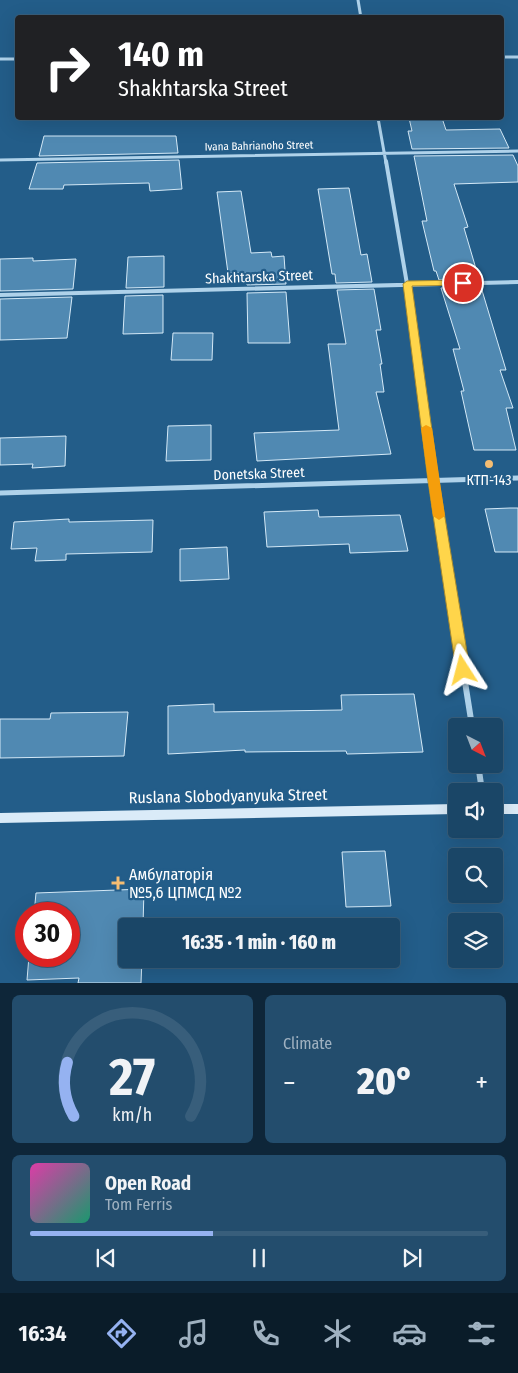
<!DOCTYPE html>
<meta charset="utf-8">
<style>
body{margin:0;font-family:"Fira Sans Condensed",sans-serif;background:#234d6d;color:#f1f3f6;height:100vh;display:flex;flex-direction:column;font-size:19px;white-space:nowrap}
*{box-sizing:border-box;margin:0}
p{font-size:16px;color:#9fb1c0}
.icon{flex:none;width:28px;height:28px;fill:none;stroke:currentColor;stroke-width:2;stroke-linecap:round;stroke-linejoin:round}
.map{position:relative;height:983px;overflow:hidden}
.details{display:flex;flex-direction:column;gap:12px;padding:12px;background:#0e2639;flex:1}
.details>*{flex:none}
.banner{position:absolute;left:15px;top:15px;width:489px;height:105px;border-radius:5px;box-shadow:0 5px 20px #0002,0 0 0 1px #385e7b;background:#202124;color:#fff;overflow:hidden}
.needle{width:32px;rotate:138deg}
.buttons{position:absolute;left:448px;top:718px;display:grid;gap:10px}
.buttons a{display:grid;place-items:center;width:55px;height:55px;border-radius:5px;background:#1a4667;box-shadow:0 5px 20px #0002,0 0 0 1px #385e7b;font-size:25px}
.speed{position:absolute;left:15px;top:902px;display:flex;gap:10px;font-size:25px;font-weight:700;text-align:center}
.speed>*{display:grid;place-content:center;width:65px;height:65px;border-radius:50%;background:#1a4667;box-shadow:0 5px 20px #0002,0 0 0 1px #385e7b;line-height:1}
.speed .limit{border:8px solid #d22;background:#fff;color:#111}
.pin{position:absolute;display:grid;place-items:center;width:42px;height:42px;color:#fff;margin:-21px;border:2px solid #fff;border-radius:50%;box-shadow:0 1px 5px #0007}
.me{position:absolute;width:55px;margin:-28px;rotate:351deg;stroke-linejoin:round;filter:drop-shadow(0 0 4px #0008)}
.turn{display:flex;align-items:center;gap:18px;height:105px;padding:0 20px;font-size:22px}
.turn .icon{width:65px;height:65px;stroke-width:2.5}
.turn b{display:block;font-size:35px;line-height:42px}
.big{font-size:38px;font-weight:800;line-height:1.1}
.details .card{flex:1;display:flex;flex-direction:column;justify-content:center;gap:8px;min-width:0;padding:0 18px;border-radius:8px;background:#234d6d}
.details .dial{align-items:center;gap:0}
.dial svg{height:130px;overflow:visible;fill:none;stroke:#385e7b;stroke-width:7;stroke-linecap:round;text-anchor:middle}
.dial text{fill:#f1f3f6;stroke:none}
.song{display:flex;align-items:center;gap:15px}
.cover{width:60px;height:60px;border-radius:8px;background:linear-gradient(135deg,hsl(320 70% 55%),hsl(160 70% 35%))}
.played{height:5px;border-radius:2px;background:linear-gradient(90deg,#95b2f1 40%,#385e7b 40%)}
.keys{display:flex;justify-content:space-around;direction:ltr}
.heat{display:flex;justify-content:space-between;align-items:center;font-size:28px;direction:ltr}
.details .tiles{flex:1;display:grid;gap:12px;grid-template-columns:1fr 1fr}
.card:last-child{grid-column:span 2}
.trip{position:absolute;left:118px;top:918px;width:282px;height:50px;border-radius:5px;background:#1a4667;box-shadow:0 5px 20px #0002,0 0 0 1px #385e7b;font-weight:800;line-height:50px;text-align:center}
.tabs{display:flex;height:80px;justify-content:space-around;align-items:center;background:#0a1c29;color:#9fb1c0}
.tabs .icon{width:35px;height:35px}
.tabs .on{color:#95b2f1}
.tabs b{font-size:22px;color:#f1f3f6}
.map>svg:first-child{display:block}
.building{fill:#5089b2;stroke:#d4e9f7}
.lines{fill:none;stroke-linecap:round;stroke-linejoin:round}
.street-far3{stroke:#afd2ea;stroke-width:3}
.street-far2{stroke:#afd2ea;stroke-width:4}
.street-far1{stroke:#afd2ea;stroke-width:5}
.street{stroke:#afd2ea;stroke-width:6}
.secondary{fill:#daebf8;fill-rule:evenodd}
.route{fill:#ffd54a;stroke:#a68a30}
.slow{fill:#f59e0b}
.poi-dot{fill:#f5bd72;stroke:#235d89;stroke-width:2}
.labels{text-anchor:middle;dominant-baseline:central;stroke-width:4.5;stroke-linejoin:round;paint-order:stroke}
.far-street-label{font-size:11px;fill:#fff;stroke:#235d89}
.street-label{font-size:14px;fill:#fff;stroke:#235d89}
.poi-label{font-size:14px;fill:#fff;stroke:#235d89}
.near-street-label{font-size:16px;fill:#fff;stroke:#235d89}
.near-poi-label{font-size:16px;fill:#fff;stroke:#235d89;text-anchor:start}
</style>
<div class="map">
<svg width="518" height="983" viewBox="0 0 518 983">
<rect width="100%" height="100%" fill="#235d89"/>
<path class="building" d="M409 118H442L446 130 500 129 509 148 412 149 408 131H412Z
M44 136H176L178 153 39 156Z
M513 155 518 166V182L454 184 468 227 464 228 479 279 439 280 436 271H434L422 221H427L414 156Z
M179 160 182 189 150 191 149 183 64 185 63 189H29L37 163Z
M349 188 361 255 367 254 372 282 336 283 335 274H332L318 189Z
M241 191 251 253 271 252 272 257 284 256 286 284 247 285 246 273H228L217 192Z
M164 256V287L126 288 128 257Z
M33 258V261L76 259 73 289 0 291V259Z
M481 287 506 370H500L513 408H506L516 450H474L461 391H464L453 349H460L441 288Z
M374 289 381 330H376L382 364H380L384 392H376L391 454 257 461 254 433 339 430 328 344H346L337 290Z
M286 292 290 343H248L247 293Z
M163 295V333L123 334 125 296Z
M72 297 67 338 0 340V299Z
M173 333H213L212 360H171Z
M211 425V460L166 461 168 426Z
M66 436 65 466 32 468 33 464 0 465V438Z
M510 508H518V552H495L485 509Z
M318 510 319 517 400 515 408 551 350 553 349 544 267 547 264 512Z
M69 519V522L153 520 152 552 66 554V560L35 561 37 548 11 549 14 522Z
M227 547 229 579 180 581V549Z
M414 694 423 752 347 754 346 751 245 752V750L168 754V706L214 704V712L342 710 341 695Z
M128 712 124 756 0 758V719H50L51 713Z
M385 851 391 906 346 907 342 852Z
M144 889 143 926H126V959H142L141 983H78L79 978 27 980 29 956H69V914H34L36 893Z"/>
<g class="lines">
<path class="street-far3" d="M358 0 361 18
M501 57H518
M0 59H18
M378 118 386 163
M0 160 518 151"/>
<path class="street-far2" d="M386 161 407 284 418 371
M0 295 518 282"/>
<path class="street-far1" d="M418 370 433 481 458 639
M0 493 518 478"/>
<path class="street" d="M458 638 472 726
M478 764 482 791"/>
<path class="secondary" d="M456 804V814L0 823V813Z
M494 804H518V814H494Z"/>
</g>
<path class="route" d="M463 280 466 281V285L412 286 439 481 470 670 468 673H458L456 670 428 481 403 284 407 281Z"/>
<path class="slow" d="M426 425 432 428 445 516 439 520 433 516 421 428Z"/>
<g class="poi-dot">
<circle cx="489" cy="464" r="5"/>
<path d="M115.5 875.5h5v5h5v5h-5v5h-5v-5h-5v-5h5z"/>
</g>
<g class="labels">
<g class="far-street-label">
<text transform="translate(259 146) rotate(-1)">Ivana Bahrianoho Street</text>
</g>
<g class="street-label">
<text transform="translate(259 277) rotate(-2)">Shakhtarska Street</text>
<text transform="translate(259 474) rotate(-2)">Donetska Street</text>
</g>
<g class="poi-label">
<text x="489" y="480">КТП-143</text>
</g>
<g class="near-street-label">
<text transform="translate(228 796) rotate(-1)">Ruslana Slobodyanyuka Street</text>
</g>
<g class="near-poi-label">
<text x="129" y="874">Амбулаторія<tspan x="129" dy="18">№5,6 ЦПМСД №2</tspan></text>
</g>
</g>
</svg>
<div class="buttons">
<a><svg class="needle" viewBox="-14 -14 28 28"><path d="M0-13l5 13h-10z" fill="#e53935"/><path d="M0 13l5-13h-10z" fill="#9fb1c0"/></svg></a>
<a><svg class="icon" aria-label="sound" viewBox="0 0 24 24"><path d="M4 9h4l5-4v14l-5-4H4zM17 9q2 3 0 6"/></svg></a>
<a><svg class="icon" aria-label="search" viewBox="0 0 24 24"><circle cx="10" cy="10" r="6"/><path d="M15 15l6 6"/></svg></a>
<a><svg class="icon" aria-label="layers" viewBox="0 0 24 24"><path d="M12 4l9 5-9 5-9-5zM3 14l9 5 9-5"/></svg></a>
</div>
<div class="speed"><div class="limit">30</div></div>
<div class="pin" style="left:463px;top:283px;background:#d93025"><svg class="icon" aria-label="arrive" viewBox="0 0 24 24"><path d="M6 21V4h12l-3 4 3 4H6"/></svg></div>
<svg class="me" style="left:463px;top:670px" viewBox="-20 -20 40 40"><path d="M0-17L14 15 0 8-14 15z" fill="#ffd54a" stroke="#fff" stroke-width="4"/></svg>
<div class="trip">16:35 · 1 min · 160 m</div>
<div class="banner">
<div class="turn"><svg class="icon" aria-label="right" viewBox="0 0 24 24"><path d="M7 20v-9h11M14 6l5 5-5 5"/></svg><div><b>140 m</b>Shakhtarska Street</div></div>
</div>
</div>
<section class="details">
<div class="tiles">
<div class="card dial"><svg viewBox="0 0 100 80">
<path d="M14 69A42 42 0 1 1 86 69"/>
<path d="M14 69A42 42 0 0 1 10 36" stroke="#95b2f1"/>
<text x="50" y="56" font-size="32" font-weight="700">27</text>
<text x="50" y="72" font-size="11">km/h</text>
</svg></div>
<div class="card"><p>Climate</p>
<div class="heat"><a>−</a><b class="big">20°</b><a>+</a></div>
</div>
<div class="card">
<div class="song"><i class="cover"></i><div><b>Open Road</b><p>Tom Ferris</p></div></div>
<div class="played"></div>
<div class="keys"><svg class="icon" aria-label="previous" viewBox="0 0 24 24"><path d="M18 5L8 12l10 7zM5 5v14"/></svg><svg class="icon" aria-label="pause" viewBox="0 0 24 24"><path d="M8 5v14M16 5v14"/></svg><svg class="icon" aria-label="next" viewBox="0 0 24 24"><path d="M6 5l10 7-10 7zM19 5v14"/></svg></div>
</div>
</div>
</section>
<nav class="tabs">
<b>16:34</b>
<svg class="icon on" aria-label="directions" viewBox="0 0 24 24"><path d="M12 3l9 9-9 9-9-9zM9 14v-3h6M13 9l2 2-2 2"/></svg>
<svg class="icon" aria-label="music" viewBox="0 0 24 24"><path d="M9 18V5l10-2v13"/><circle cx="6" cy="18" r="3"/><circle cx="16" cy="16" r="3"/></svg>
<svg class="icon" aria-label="phone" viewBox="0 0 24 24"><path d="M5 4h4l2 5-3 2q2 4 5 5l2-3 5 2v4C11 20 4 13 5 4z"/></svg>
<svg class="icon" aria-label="climate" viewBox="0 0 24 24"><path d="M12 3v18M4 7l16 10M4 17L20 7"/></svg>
<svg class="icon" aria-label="car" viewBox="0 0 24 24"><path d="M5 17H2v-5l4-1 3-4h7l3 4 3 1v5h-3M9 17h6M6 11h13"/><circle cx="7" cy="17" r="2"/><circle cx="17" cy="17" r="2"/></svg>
<svg class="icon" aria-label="filters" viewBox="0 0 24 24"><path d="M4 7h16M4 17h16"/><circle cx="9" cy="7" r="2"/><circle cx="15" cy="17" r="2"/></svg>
</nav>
